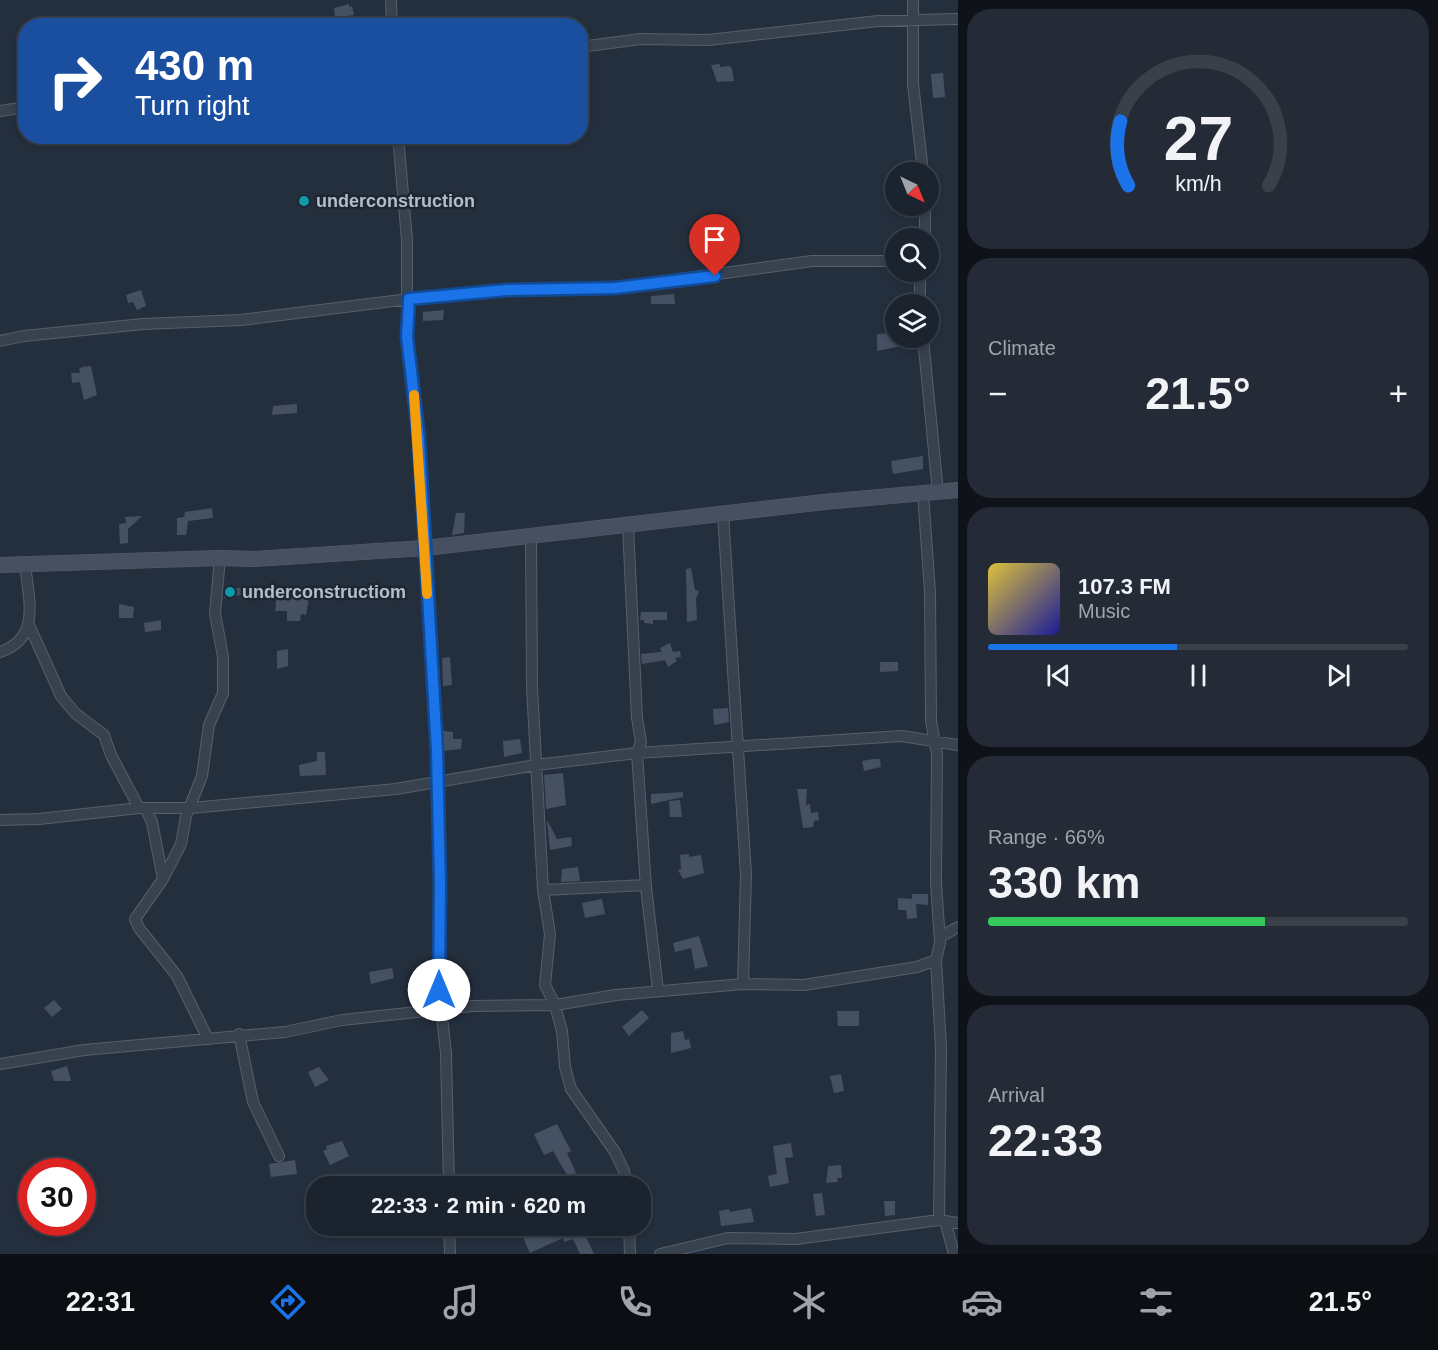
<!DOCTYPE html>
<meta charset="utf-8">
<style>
body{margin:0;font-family:Helvetica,sans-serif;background:#242b36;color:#f1f3f6;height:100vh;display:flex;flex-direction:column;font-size:22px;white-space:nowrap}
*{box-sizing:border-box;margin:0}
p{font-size:20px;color:#a0a4aa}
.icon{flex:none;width:33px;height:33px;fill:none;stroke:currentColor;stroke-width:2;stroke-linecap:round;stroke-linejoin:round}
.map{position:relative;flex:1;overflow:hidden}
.side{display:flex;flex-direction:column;gap:9px;padding:9px;background:#0f1319;width:480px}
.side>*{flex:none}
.hud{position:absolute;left:18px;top:18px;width:570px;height:126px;border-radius:24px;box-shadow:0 3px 9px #0003,0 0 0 2px #39404a;background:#1a4fa0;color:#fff;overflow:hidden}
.needle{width:39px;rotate:137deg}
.buttons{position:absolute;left:885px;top:162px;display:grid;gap:12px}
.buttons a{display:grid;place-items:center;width:54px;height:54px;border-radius:50%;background:#1b232e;box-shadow:0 3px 9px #0003,0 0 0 2px #39404a;font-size:30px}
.speed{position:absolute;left:18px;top:1158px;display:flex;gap:12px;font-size:30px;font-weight:700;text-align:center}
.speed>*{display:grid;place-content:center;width:78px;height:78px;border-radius:50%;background:#1b232e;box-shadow:0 3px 9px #0003,0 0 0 2px #39404a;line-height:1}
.speed .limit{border:9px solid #d22;background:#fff;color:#111}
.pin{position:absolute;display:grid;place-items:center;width:51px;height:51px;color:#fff;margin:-62px -26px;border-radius:50% 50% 50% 0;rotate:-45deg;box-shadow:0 0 6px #0007}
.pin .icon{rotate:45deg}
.me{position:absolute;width:66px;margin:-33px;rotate:0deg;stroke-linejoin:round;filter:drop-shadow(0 0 4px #0008)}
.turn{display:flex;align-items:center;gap:21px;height:126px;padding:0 18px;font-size:27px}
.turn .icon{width:78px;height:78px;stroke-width:2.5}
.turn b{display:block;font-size:42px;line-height:51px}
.big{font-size:45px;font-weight:600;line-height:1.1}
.side .widget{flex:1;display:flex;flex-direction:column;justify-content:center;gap:9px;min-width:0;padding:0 21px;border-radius:24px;background:#242b36}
.side .dial{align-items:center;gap:0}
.dial svg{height:156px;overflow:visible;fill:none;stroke:#39404a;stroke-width:7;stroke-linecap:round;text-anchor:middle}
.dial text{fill:#f1f3f6;stroke:none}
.song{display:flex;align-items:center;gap:18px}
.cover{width:72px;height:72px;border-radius:9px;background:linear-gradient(135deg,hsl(50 70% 55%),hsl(240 70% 35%))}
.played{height:6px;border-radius:3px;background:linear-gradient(90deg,#1a73e8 45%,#39404a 45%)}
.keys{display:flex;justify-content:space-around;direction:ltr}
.heat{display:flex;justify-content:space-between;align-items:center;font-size:33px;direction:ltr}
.charge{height:9px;border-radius:4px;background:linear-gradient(90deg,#34c759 66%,#39404a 0)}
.trip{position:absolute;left:306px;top:1176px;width:345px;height:60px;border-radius:24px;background:#1b232e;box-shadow:0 3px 9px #0003,0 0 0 2px #39404a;font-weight:600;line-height:60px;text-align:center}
.menu{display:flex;height:96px;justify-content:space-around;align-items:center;background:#0b0e12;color:#a0a4aa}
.menu .icon{width:42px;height:42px}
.menu .selected{color:#1a73e8}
.menu b{font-size:27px;color:#f1f3f6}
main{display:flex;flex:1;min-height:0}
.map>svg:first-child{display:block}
.building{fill:#455162}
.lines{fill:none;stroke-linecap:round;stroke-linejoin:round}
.street-casing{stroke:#565f6c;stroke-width:12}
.secondary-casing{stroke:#565f6c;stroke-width:16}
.street{stroke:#38414e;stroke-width:10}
.secondary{stroke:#465061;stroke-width:15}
.route-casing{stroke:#114b97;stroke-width:15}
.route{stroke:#1a73e8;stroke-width:10}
.slow{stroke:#f59e0b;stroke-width:10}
.culture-dot{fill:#0f9aa8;stroke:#1d2633;stroke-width:2}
.labels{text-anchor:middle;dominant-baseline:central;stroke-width:5;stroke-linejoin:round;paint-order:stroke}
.poi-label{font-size:18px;font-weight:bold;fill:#b4bcc9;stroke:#1d2633;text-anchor:start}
</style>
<main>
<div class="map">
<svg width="958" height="1254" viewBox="0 0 958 1254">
<rect width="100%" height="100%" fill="#242f3e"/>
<path class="building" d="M349 4V7L352 6 354 15 335 18 334 8Z
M720 64V67L730 66 732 69 734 81 717 82 711 65Z
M943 73 945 97 933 98 931 74Z
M141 290 146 306 137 310 133 302 128 303 126 295Z
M674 294 675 304H651V296Z
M444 310 443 320 423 321V312Z
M896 333V338H916V343L877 351V334Z
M91 366 97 395 84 400 80 382 72 383 71 373H80L79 369 82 367Z
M297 404V413L272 415 273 406Z
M923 456V469L893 474 891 461Z
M212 508 213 518 188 521 186 535H177V518L184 517 185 512Z
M456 513H465L464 533 452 535Z
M142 516 128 529V543L120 544 119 524 126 523 125 517Z
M691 568 695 590 699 591 696 599 697 620 687 622 686 569Z
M246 587 247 594 224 598 225 589Z
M277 593H310L306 615 301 614 300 621H287V611H275Z
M119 604 134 607 133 618H119Z
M641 612H667V620H653V624L644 623V620H640Z
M161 620V630L145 632 144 623Z
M670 643 673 652 680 651 681 657 675 658 677 661 668 667 665 660 642 664 641 654 662 652 660 648Z
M288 649V666L277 669V651Z
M450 657 452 685 443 686 442 658Z
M880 662H898V671L880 672Z
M728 708 729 722 714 725 713 709Z
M443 731 453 732V739H462L461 749 444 751Z
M520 739 522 753 504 757 503 741Z
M317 752H325L326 775 300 776 299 765 317 761Z
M873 759H880L881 767 864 771 862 761Z
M563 773 566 805 546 809 544 775Z
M797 789H807L806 805 810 804 811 813 818 812 819 820 814 821 813 827 803 828Z
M683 792V797L651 804V794Z
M680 800 682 817H670L669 801Z
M547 820 557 839 571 837 572 846 550 850Z
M689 854V857L701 855 704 873 683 879 678 870 681 869 680 855Z
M578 867 580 881 561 882 562 869Z
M912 894H928V905L916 904 917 918 907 919 906 910H898V898L912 899Z
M602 899 605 914 585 918 582 903Z
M699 936 708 966 695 969 691 948 675 952 673 943Z
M392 968 394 978 371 984 369 972Z
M54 1000 62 1009 52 1017 44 1008Z
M642 1010 649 1018 629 1036 622 1027Z
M837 1011H859V1026H838Z
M683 1031 685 1040 689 1039 691 1048 671 1053V1033Z
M67 1066 71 1081H54L51 1071Z
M319 1067 329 1080 315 1087 308 1072Z
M841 1074 844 1091 834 1093 830 1076Z
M557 1124 571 1151 567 1153 576 1173 568 1177 553 1151 544 1155 534 1134Z
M342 1141 349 1156 330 1165 323 1151 327 1149 326 1146Z
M791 1143 793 1157 785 1158 789 1183 770 1187 768 1176 777 1174 773 1146Z
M295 1160 297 1174 271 1177 269 1164Z
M841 1165 842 1178H837L838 1182 826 1183 828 1166Z
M822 1193 825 1215 816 1216 813 1194Z
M884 1201H895V1215L885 1216Z
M751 1208 754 1222 721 1226 719 1211 729 1209 730 1212Z
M531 1226H581L594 1254H580L573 1239 564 1242 563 1238 530 1253 520 1231Z"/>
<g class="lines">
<g class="street-casing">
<path id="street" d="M391 0 392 26
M913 0V84L923 172
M580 47 641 39 708 40 878 21 958 19
M0 111 26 107
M398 136 407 240V337L419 439 437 751 440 868 439 990 446 1053 449 1186
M925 238V206
M920 304V272
M923 338 938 492
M0 341 24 336 143 324 241 320 409 299 508 290 615 288 812 261H896
M923 493 930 592 931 721 937 754 936 882 940 943 936 960 941 1048 939 1220
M723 514 746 874 743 984
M628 526 637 718 641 742 637 753 646 887 658 990
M531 537 532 687 543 890 550 934 545 985 555 1005 562 1031 565 1067 571 1089 615 1152 624 1171 627 1186
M29 625 61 696 75 713 104 735 111 755 139 808
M0 652C42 638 28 598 25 563
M145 808 152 822 163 879
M0 820 39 819 139 808H191L396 789 536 765 637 753 902 736 958 745
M543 890 646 885
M940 937 958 927
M239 1034 253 1102 279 1156
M208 1039 177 976 139 928 135 919 163 879 181 844 186 816 202 776 209 725 223 693V657L215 613 220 558
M0 1064 84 1050 285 1032 342 1020 473 1006 555 1005 616 995 743 984 804 985 917 967 936 960
M945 1221 954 1254
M449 1226 450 1254
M629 1226 630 1254
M660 1254 728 1238 796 1239 939 1220 958 1223"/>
</g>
<g class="secondary-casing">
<path id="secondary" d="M0 565 220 558 254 559 425 548 824 502 958 490"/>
</g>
<use href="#street" class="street"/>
<use href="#secondary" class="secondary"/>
</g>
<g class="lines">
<g class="route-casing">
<path id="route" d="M439 990 440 884 437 751 419 439 407 337 409 299 507 290 615 288 715 276"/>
</g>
<use href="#route" class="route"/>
<path class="slow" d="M414 395 427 594"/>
</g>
<g class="culture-dot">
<circle cx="304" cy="201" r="6"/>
<circle cx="230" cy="592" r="6"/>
</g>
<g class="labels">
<g class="poi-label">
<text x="316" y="201">underconstruction</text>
<text x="242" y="592">underconstructiom</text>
</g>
</g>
</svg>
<div class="buttons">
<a><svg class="needle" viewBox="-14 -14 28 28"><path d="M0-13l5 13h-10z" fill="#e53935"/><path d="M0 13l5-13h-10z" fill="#a0a4aa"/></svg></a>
<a><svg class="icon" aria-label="search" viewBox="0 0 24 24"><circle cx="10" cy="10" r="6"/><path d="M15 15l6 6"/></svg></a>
<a><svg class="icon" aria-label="layers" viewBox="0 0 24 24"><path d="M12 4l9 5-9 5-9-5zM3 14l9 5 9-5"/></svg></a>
</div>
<div class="speed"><div class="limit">30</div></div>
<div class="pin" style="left:715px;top:276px;background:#d93025"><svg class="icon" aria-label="arrive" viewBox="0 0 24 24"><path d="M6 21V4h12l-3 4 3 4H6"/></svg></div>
<svg class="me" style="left:439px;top:990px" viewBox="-20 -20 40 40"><circle r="19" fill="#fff"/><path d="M0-13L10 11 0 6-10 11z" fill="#1a73e8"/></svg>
<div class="trip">22:33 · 2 min · 620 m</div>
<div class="hud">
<div class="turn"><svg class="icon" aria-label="right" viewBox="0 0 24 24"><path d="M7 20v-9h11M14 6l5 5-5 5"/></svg><div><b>430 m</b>Turn right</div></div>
</div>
</div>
<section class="side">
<div class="widget dial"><svg viewBox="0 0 100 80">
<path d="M14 69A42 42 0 1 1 86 69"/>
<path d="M14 69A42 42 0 0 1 10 36" stroke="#1a73e8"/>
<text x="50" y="56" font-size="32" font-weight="700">27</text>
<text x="50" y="72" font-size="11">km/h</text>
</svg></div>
<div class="widget"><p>Climate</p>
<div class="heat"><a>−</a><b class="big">21.5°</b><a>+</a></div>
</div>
<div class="widget">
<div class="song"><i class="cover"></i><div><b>107.3 FM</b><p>Music</p></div></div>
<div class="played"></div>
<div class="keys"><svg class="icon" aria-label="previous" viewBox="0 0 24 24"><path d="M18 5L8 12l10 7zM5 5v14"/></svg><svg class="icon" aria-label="pause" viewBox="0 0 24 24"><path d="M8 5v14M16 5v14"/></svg><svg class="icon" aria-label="next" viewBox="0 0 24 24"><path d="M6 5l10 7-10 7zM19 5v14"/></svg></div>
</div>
<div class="widget"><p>Range · 66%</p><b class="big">330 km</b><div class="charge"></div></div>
<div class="widget"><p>Arrival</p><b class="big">22:33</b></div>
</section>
</main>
<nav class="menu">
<b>22:31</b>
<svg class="icon selected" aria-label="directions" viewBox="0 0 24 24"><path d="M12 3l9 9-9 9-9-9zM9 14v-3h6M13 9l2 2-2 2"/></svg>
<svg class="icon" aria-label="music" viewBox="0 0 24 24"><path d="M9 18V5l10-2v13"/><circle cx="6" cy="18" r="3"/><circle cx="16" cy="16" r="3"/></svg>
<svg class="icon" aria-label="phone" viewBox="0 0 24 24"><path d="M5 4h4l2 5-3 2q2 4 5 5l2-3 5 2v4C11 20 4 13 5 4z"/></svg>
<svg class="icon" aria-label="climate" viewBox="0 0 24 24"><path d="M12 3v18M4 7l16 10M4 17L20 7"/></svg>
<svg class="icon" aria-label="car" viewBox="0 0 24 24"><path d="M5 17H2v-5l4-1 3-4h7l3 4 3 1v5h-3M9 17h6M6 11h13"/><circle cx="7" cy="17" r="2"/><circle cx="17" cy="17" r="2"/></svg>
<svg class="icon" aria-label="filters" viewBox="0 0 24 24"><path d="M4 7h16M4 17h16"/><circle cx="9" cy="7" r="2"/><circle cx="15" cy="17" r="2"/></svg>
<b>21.5°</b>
</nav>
